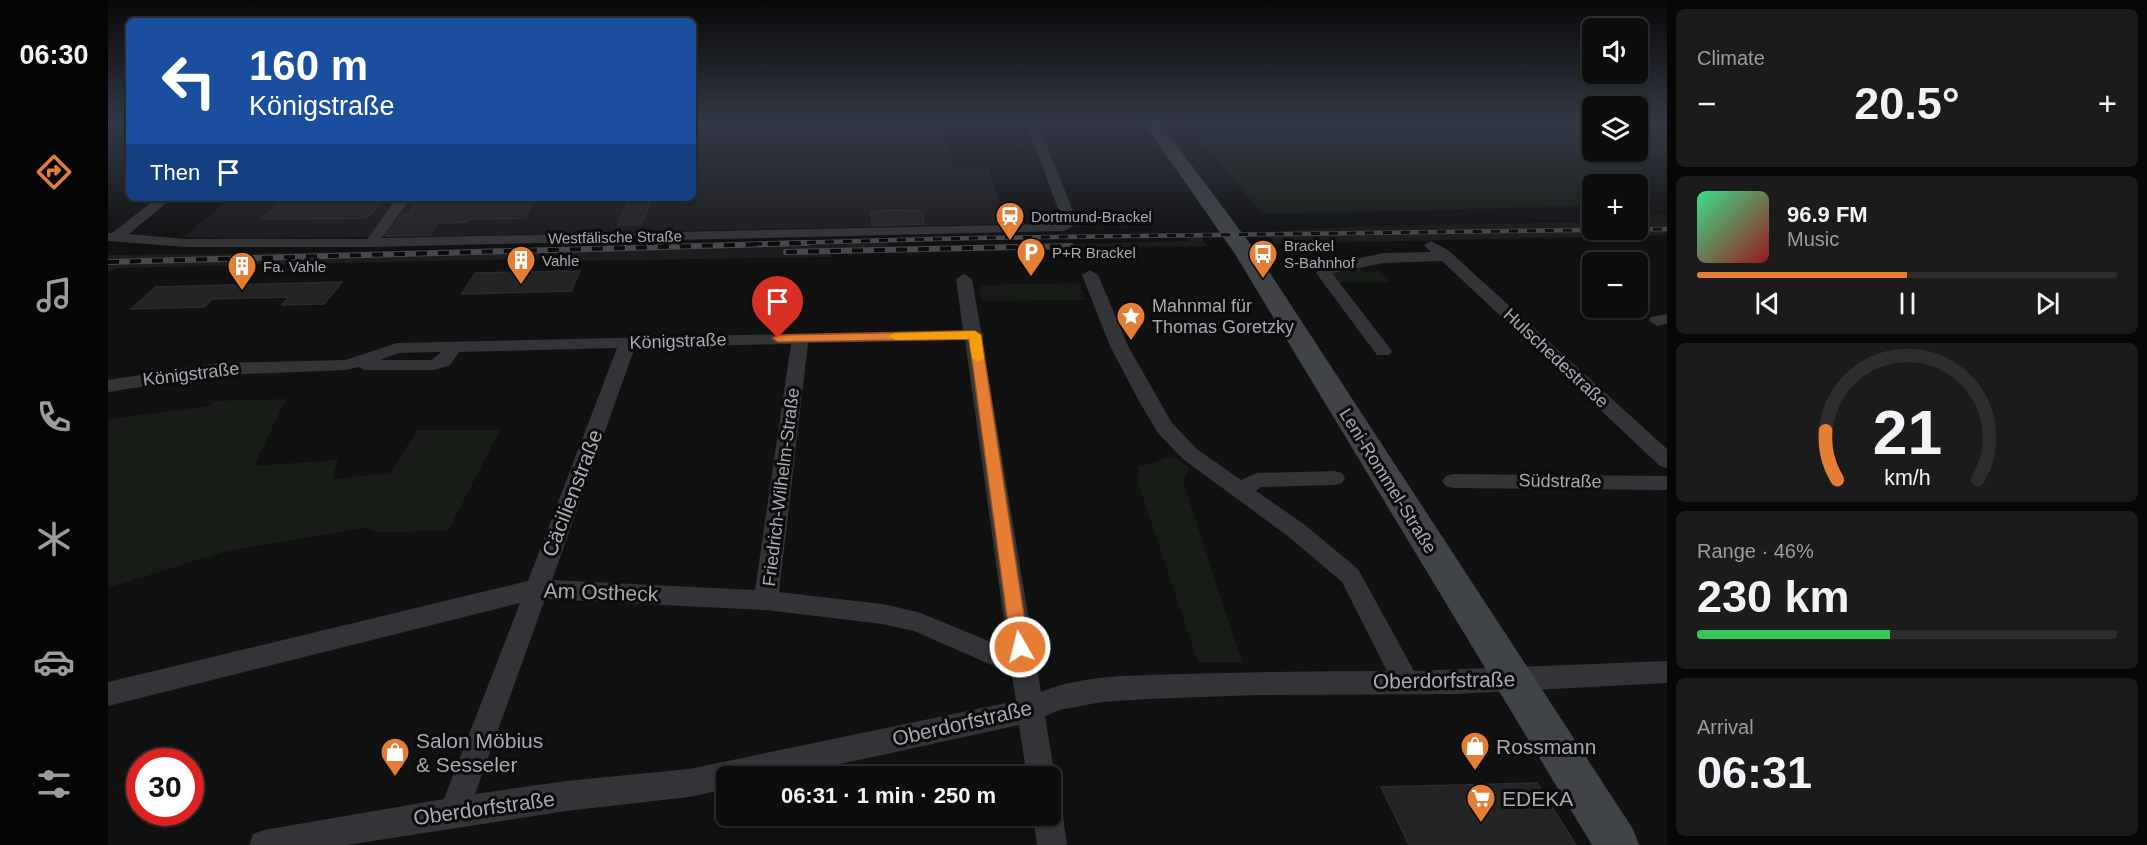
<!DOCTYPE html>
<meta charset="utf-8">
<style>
body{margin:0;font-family:Arial,sans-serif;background:#1b1b1c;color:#f1f3f6;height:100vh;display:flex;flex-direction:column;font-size:22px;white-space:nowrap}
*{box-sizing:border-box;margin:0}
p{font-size:20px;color:#9a9c9e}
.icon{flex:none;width:33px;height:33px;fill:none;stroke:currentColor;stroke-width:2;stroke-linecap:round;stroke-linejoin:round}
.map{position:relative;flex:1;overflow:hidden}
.sheet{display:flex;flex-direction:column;gap:9px;padding:9px;background:#070708;width:480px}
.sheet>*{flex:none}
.hud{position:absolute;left:18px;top:18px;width:570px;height:183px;border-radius:9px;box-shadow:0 2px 4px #0004,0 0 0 2px #2d2d2e;background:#1a4fa0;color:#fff;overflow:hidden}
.tools{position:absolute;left:1474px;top:18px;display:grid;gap:12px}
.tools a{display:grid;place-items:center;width:66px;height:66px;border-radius:9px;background:#0d0d0e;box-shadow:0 2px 4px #0004,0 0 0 2px #2d2d2e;font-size:30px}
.speed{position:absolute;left:18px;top:748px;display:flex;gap:12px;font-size:30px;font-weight:700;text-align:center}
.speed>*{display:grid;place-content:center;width:78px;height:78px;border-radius:50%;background:#0d0d0e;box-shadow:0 2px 4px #0004,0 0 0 2px #2d2d2e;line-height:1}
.speed .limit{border:9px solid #d22;background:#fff;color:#111}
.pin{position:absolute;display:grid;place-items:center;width:51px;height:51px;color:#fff;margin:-62px -26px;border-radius:50% 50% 50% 0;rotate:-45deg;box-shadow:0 0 6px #0007}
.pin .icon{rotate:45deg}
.me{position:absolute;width:66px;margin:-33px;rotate:352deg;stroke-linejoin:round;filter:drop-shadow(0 0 4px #0008)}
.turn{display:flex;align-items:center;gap:21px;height:126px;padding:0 24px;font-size:27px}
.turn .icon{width:78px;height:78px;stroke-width:2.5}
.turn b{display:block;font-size:42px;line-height:51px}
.then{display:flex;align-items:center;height:57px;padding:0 24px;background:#0003;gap:12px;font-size:22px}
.big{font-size:45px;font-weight:700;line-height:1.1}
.sheet .tile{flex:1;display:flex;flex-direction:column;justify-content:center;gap:9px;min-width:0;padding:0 21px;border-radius:9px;background:#1b1b1c}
.sheet .dial{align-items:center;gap:0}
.dial svg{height:156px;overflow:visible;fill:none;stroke:#2d2d2e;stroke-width:7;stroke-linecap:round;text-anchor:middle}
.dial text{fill:#f1f3f6;stroke:none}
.song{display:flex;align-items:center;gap:18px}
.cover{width:72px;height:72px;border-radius:9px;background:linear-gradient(135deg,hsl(150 70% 55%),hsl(0 70% 35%))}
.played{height:6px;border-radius:3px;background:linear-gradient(90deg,#e57d35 50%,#2d2d2e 50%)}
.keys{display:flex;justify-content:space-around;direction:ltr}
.heat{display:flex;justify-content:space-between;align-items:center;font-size:33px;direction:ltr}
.charge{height:9px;border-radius:4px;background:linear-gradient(90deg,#34c759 46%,#2d2d2e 0)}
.trip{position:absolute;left:608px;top:766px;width:345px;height:60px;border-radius:9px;background:#0d0d0e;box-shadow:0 2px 4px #0004,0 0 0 2px #2d2d2e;font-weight:700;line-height:60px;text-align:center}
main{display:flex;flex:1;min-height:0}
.tab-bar{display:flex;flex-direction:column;width:108px;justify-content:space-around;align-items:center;background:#050506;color:#9a9c9e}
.tab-bar .icon{width:42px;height:42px}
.tab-bar .selected{color:#e57d35}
.tab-bar b{font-size:27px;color:#f1f3f6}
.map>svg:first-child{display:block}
.built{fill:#1d1d1f}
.green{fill:#181c17}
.building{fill:#242426;stroke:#2b2b2e;stroke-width:1.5}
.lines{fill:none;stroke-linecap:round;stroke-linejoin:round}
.street{fill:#323437;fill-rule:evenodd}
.secondary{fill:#404347;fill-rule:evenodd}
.rail-far1-casing{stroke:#45484c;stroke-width:4.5}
.rail-casing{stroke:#45484c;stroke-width:6}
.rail-far1{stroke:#0c0c0d;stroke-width:3;stroke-dasharray:9;stroke-linecap:butt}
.rail{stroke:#0c0c0d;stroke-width:4;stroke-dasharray:11;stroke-linecap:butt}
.route{fill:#e57d35;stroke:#955122;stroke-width:1.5}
.slow{fill:#f59e0b}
.labels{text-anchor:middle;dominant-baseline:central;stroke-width:6;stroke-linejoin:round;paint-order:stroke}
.far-poi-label{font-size:15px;fill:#a3abb2;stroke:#0c0c0d;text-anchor:start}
.far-street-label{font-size:15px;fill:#a3abb2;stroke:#0c0c0d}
.poi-label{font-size:18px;fill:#a3abb2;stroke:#0c0c0d;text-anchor:start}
.street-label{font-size:18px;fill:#a3abb2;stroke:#0c0c0d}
.near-street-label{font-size:21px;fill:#a3abb2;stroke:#0c0c0d}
.near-poi-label{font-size:21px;fill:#a3abb2;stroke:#0c0c0d;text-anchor:start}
</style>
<main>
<nav class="tab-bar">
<b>06:30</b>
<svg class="icon selected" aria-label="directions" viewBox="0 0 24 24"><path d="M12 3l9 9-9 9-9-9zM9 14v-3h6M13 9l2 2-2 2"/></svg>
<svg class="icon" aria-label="music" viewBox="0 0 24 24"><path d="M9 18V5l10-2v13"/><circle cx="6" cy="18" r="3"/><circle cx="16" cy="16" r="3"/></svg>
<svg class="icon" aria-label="phone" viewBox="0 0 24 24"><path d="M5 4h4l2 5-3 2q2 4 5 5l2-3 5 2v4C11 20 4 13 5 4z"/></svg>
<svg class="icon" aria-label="climate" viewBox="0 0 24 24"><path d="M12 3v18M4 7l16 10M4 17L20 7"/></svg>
<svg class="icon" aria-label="car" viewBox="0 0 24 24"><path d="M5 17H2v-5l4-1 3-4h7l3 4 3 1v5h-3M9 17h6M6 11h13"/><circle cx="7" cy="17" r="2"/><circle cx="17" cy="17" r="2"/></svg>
<svg class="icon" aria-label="filters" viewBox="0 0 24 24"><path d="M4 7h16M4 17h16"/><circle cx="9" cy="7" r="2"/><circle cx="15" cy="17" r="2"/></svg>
</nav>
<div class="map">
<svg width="1559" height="845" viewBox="0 0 1559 845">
<rect width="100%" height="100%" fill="#111112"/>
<path class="built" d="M585 123H835L846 169H881L899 224 343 236 131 239 75 237 123 198H585Z
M1530 227H1559V235L1167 244 1159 233 1530 230Z
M1090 233 1099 246 845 249V247L1080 241 1077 237 843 240V237Z
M836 236 837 240 779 241 780 248 838 247 839 249 723 252V257L461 261V258L9 268 0 272V255L281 252Z"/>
<path class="green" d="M1078 123H1485V152H1530V123H1559V159L1532 154 1536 205H1530V184H1485V206L1154 214Z
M1559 214V227H1530V217Z
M1485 222V228L1158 232 1254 226Z
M1250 266 1255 272 1272 271 1282 282 1229 283 1223 272Z
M970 283 978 300 874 301 871 288 875 285Z
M178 399 146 466 230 460 224 479 282 473 309 430H392L340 531 267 532 257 528 115 552 0 588V416L2 419 101 406 105 401Z
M1065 456 1081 468 1075 482 1134 662H1090L1030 483 1031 467Z"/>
<path class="building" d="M312 198H426L417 218 359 219 358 222 329 223 322 235 278 236 294 215 301 214Z
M522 198H544L533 225H510Z
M273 201 259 218 154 219 173 202Z
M786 210 814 211 816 224 764 226 763 212Z
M472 271 463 291 354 294 367 273Z
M234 282 216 304 174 305 181 297 104 299 96 307 23 309 48 287Z
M1429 783 1468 845H1301L1273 787Z"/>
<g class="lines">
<path class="street" d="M918 123H930L968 219 963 228 956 231 263 247H78L0 241V233H4L49 198H64L21 234 78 239H259L289 198H303L274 238 949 224 954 219Z
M1323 241 1340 250 1559 449V468L1552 466 1334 261 1276 263 1224 273 1284 351 1281 355H1269L1208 273 1215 266 1276 253 1323 252 1316 245Z
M982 270 990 275 1020 346 1064 423 1089 449 1133 480 1149 473 1227 471 1234 473 1237 478 1234 483 1227 485 1153 487 1148 491 1197 525 1250 569 1306 671 1559 661V683L1347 694 1150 695 1039 699 994 702 952 710 937 716 947 777 942 787V777H919L911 725 673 777H618V789L581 797 458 811 239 845H141L145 834 156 830 336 799 412 603 0 706V682L420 581 509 348 351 352 342 365 327 370H257L250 367 239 370 111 375 0 392V380L111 363 237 360 289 343 855 330 848 279 856 274 864 279 873 331 876 335 874 338 933 692C976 674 1027 676 1073 674 1142 672 1210 671 1279 671L1234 582 1181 537 1075 459 1050 433 1032 403 1002 346 974 275ZM857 340 900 649 810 612 774 604 671 592 700 343ZM683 344 647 590 444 580 527 347ZM333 352 324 360H272L291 353ZM437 599 658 610 774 624 806 631 904 674 908 701 581 769 458 781 367 794Z
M1559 314V324L1549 326 1541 321 1543 317Z
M1345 474 1559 476V490L1345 488 1338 486 1334 481 1338 476Z
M942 802 951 805 955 816 959 845H929L925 816H942Z"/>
<path class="secondary" d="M1036 123H1052L1149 253 1525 829 1531 845H1484L1127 254Z"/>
<g class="rail-far1-casing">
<path id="rail-far1" d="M645 244 866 238 1559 229"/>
</g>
<g class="rail-casing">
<path id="rail" d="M678 252 963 246
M0 262 699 243"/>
</g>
<use href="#rail-far1" class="rail-far1"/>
<use href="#rail" class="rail"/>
</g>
<linearGradient id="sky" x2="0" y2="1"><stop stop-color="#09090a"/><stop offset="0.51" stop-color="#323844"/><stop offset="1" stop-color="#323844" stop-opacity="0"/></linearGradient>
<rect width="1559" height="241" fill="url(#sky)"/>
<path class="route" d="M867 331 873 335 921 647 918 652 912 654 906 652 903 647 861 339 670 342 664 338 670 335Z"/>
<path class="slow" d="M867 331 873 335 876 358 870 362 864 358 861 339 787 340 781 336 787 333Z"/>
<defs>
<g id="station-pin" transform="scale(1.5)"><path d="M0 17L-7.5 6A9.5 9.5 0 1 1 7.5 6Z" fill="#e57d35" stroke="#0c0c0d"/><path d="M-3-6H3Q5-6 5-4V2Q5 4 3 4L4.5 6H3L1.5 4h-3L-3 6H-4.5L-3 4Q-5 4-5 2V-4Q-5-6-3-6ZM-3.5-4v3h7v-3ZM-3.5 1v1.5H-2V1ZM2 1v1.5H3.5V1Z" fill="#fff"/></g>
<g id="parking-pin" transform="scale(1.5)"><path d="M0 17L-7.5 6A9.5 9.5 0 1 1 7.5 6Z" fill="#e57d35" stroke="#0c0c0d"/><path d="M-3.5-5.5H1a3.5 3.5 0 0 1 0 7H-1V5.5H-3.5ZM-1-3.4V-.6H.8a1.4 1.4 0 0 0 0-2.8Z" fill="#fff"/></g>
<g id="bus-pin" transform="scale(1.5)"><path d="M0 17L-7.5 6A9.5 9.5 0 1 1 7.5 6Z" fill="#e57d35" stroke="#0c0c0d"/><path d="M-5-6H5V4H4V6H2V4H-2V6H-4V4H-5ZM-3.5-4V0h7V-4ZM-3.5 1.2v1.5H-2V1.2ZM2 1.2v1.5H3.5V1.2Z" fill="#fff"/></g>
<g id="building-pin" transform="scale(1.5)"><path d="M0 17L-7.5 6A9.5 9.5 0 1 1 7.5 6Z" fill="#e57d35" stroke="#0c0c0d"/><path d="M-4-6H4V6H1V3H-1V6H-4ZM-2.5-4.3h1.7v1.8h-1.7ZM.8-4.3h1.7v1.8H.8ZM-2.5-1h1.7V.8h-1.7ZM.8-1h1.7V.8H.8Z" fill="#fff"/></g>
<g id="sight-pin" transform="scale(1.5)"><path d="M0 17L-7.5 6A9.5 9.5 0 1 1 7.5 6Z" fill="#e57d35" stroke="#0c0c0d"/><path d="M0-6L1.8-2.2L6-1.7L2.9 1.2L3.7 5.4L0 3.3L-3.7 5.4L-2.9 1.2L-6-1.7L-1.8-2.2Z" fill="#fff"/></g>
<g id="shop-pin" transform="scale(1.5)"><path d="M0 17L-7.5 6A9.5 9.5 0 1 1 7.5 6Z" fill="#e57d35" stroke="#0c0c0d"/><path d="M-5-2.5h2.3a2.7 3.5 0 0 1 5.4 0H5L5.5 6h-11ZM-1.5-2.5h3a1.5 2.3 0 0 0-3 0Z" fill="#fff"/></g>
<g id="supermarket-pin" transform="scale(1.5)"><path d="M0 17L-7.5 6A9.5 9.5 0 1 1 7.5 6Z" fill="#e57d35" stroke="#0c0c0d"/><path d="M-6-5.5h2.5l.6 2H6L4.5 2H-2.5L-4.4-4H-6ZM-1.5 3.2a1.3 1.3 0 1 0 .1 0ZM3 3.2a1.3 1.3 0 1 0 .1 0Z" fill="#fff"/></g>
</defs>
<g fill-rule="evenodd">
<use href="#station-pin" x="902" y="216"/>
<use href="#parking-pin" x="923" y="252"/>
<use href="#bus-pin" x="1155" y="254"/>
<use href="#building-pin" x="413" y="260"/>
<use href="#building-pin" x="134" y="266"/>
<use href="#sight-pin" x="1023" y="316"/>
<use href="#shop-pin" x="1367" y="746"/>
<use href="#shop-pin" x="287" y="752"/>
<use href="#supermarket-pin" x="1373" y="798"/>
</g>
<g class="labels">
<g class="far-poi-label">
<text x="923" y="216">Dortmund-Brackel</text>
<text x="1176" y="245">Brackel<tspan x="1176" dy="17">S-Bahnhof</tspan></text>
<text x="944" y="252">P+R Brackel</text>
<text x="434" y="260">Vahle</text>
<text x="155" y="266">Fa. Vahle</text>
</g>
<g class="far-street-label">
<text transform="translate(507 237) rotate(-1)">Westfälische Straße</text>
</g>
<g class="poi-label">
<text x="1044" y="306">Mahnmal für<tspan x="1044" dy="21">Thomas Goretzky</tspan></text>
</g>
<g class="street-label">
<text transform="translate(570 341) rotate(-2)">Königstraße</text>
<text transform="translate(1448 358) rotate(43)">Hulschedestraße</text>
<text transform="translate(83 374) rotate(-7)">Königstraße</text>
<text transform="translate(1280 481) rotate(58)">Leni-Rommel-Straße</text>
<text transform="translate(1452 481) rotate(1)">Südstraße</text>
<text transform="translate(673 487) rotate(-83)">Friedrich-Wilhelm-Straße</text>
</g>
<g class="near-street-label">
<text transform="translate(464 493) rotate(-69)">Cäcilienstraße</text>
<text transform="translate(493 592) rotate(2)">Am Ostheck</text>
<text transform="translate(1336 680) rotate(-1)">Oberdorfstraße</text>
<text transform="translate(854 723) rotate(-13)">Oberdorfstraße</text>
<text transform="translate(376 808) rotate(-8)">Oberdorfstraße</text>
</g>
<g class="near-poi-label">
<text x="308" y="740">Salon Möbius<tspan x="308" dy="24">&amp; Sesseler</tspan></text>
<text x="1388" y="746">Rossmann</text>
<text x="1394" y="798">EDEKA</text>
</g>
</g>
</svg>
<div class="tools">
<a><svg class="icon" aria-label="sound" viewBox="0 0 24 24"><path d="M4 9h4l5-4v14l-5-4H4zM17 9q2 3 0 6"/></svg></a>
<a><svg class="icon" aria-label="layers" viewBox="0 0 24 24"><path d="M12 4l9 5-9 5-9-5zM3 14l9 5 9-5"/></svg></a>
<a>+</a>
<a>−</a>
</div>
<div class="speed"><div class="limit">30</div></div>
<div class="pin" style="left:670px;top:338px;background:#d93025"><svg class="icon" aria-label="arrive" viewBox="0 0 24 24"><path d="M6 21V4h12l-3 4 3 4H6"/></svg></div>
<svg class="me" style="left:912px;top:647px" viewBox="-20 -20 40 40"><circle r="17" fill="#e57d35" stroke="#fff" stroke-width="3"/><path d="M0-11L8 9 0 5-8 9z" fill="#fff"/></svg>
<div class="trip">06:31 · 1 min · 250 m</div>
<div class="hud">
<div class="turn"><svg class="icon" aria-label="left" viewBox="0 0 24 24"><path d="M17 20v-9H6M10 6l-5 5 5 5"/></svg><div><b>160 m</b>Königstraße</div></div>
<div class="then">Then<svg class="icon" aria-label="arrive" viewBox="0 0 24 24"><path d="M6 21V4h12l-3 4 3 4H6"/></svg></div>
</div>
</div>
<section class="sheet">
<div class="tile"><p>Climate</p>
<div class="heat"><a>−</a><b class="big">20.5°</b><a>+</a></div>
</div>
<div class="tile">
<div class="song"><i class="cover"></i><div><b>96.9 FM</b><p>Music</p></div></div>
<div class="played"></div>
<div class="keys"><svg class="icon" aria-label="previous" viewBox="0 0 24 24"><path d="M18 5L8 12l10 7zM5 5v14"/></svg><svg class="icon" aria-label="pause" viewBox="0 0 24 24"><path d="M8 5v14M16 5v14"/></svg><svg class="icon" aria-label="next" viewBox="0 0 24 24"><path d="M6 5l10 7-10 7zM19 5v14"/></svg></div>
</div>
<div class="tile dial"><svg viewBox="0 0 100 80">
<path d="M14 69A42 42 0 1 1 86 69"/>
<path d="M14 69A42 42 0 0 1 8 44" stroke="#e57d35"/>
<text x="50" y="56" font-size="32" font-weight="700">21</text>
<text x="50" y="72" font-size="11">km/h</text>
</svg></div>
<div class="tile"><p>Range · 46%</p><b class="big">230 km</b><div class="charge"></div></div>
<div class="tile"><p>Arrival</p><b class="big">06:31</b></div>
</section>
</main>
